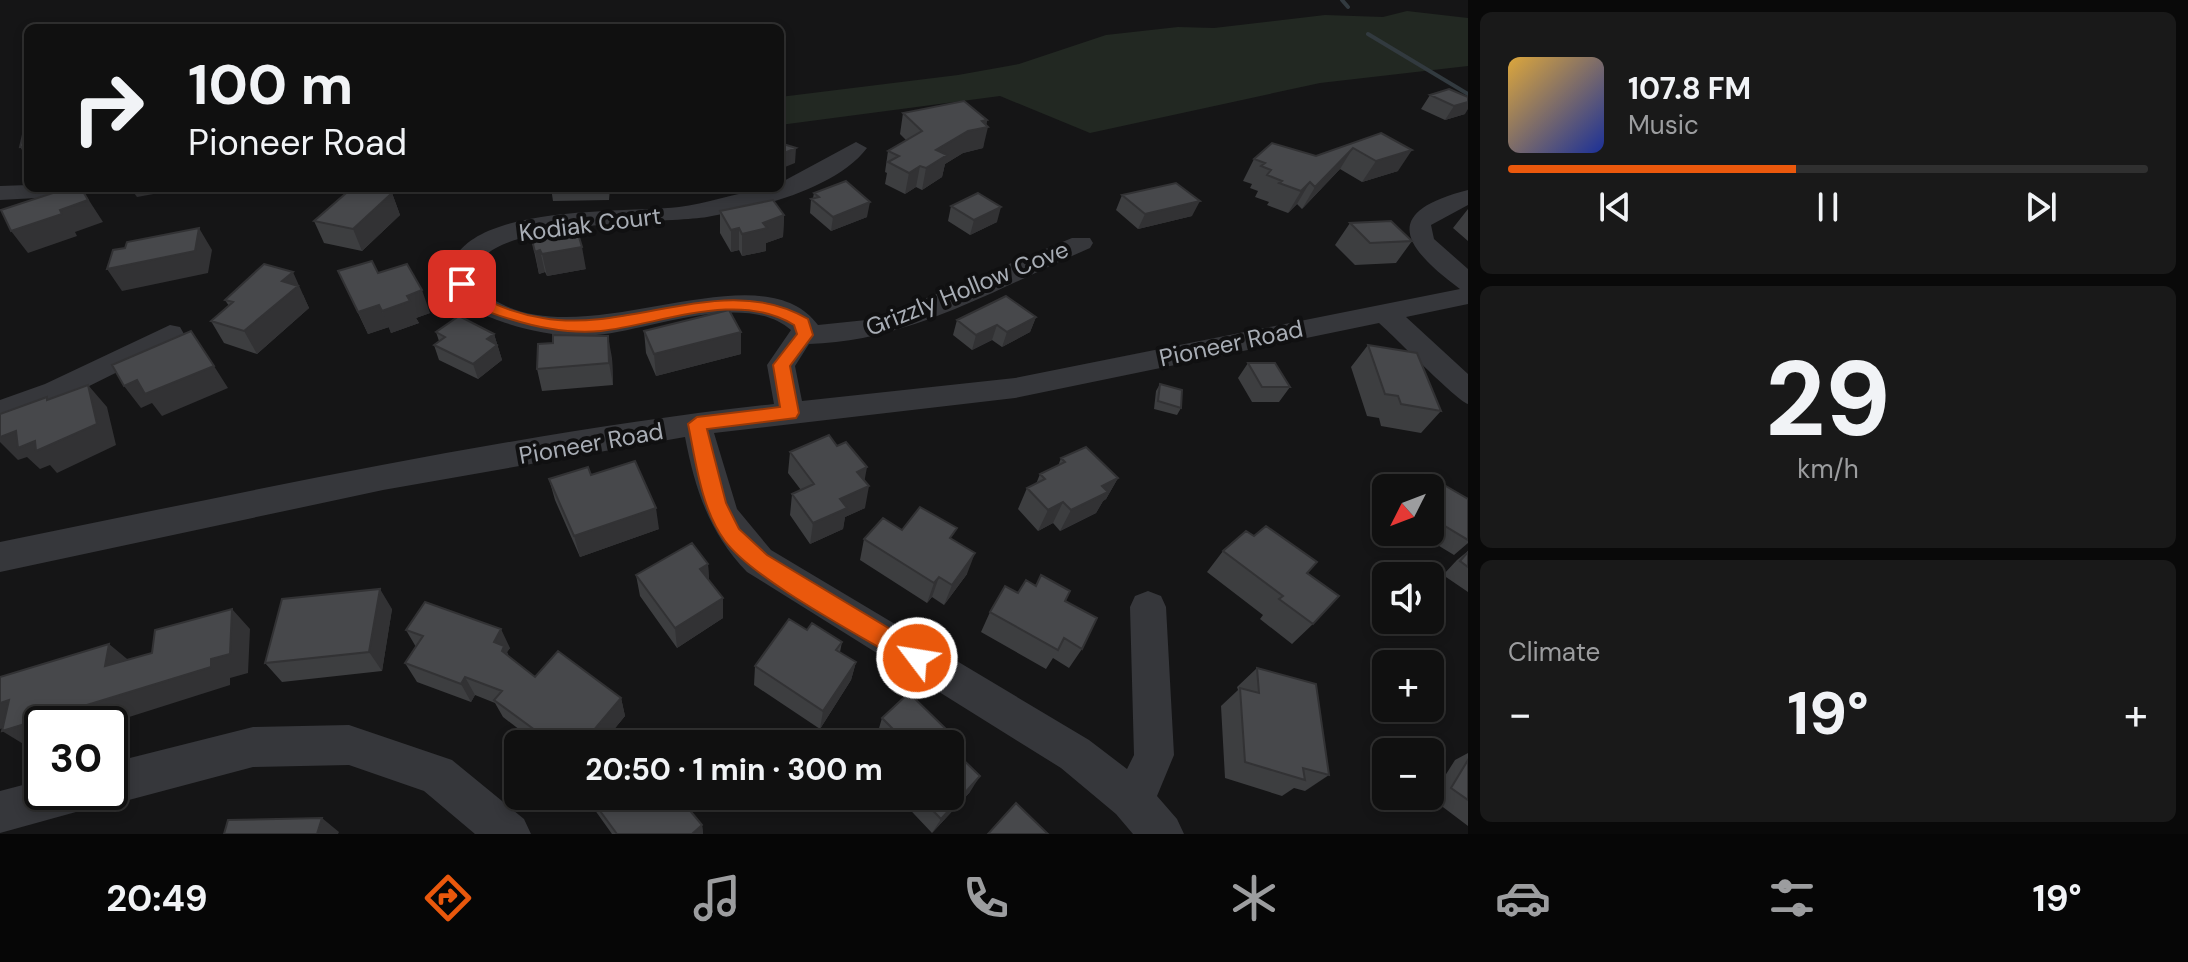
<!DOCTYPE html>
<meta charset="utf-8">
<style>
body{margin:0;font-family:"DM Sans",sans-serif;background:#191919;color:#f1f3f6;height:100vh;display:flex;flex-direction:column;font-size:30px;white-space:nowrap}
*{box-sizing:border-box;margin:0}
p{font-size:26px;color:#9c9d9f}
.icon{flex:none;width:44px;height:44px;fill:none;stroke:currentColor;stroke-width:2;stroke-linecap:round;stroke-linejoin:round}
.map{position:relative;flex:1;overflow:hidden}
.side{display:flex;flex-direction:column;gap:12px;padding:12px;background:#090909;width:720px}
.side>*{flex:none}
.banner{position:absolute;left:24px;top:24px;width:760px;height:168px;border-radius:12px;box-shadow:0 4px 12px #0003,0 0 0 2px #303030;background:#101010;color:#f1f3f6;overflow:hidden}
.needle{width:52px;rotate:228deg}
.tools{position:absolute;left:1372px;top:474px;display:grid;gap:16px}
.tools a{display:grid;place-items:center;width:72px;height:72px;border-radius:12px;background:#101010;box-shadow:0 4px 12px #0003,0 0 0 2px #303030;font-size:40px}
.speed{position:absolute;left:24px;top:706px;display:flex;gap:16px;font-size:40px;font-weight:700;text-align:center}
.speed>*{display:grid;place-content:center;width:104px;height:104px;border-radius:50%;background:#101010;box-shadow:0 4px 12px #0003,0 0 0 2px #303030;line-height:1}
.speed .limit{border:4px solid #111;border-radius:12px;background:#fff;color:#111}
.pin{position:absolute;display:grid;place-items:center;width:68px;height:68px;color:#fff;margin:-34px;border-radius:16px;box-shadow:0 4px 12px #0006}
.me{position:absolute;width:88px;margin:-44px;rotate:301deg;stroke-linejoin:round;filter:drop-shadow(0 0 6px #0008)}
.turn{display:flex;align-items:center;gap:28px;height:168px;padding:0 32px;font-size:36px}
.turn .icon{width:104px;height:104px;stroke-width:2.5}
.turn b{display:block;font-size:56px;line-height:68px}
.big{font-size:60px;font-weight:700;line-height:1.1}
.side .card{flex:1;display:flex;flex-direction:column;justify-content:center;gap:12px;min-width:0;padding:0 28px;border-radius:12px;background:#191919}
.side .dial{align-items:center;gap:0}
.dial b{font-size:104px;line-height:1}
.song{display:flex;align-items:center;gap:24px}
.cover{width:96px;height:96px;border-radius:12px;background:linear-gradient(135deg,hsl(40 70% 55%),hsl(230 70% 35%))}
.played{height:8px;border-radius:4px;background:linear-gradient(90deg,#ea580c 45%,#303030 45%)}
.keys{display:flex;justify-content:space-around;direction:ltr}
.heat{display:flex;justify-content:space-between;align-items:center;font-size:44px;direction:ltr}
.trip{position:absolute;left:504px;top:730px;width:460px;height:80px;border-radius:12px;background:#101010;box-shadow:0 4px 12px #0003,0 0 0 2px #303030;font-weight:700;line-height:80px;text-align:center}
.tabs{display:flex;height:128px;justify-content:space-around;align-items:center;background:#060606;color:#9c9d9f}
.tabs .icon{width:56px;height:56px}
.tabs .on{color:#ea580c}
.tabs b{font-size:36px;color:#f1f3f6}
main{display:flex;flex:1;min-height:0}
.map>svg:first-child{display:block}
.green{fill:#222822}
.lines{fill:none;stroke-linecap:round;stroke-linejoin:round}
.stream{stroke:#323a3f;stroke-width:4}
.minor{fill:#36373b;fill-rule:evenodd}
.wall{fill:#3d3e40}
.shaded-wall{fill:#323234}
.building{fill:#47484b;stroke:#323234;stroke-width:2}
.route{fill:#ea580c;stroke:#983908;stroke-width:2}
.labels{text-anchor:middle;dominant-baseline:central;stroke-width:8;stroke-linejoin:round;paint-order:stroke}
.street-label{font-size:24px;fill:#a8adb5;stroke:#101011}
</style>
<main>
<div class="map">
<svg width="1468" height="834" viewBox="0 0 1468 834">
<rect width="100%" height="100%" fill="#151516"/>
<path class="green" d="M1407 11 1468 18V66L1320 83 1090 133 1000 96 780 125V97L958 75 1019 64 1106 35 1178 27 1214 28 1325 15 1383 17Z"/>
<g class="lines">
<path class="stream" d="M1342 0 1348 7
M1368 34 1468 94"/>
<path class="minor" d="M856 142 867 148C836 189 755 209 707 217 668 224 455 218 476 285 561 374 755 240 818 325L876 319 1072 238H1090L1093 243 1090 248C1000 287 908 342 809 344L795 366 802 401 1015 378 1460 289C1402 246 1381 212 1468 190V205L1431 225 1434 239 1468 269V304L1406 317 1468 374V404C1456 400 1395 337 1379 323L1015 398 714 433 737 509 771 550 1089 740 1127 769 1134 755 1130 607 1135 596 1148 591 1161 596 1166 607 1174 755 1157 796 1177 819 1184 834H1133L1116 814 1061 768 747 572C709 533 695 489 685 437L383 490 0 572V542C256 490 513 433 774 404L767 365 791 330C745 290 651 330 596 335 564 338 531 332 500 321 481 314 461 306 452 288 447 279 448 273 452 264 474 204 625 213 679 207 710 203 751 188 780 188V183Z
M28 185V188L66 190 55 197 0 200V186Z
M170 325 180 327 184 334 180 341 65 398 0 423V400L45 384Z
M349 725 452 760 524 819 531 834H475L424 791 349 765 253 767 110 805 97 800 94 807 0 833V791L42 780V792H110V763L253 727Z"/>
</g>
<path class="wall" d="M1449 89 1465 114 1445 120 1421 109 1430 95Z
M903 113 987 120 983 148 963 153 945 164 942 177 922 190 916 187 905 194 885 184 887 173 885 172 888 151 906 140 900 134Z
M1381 133 1398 171 1362 182 1340 169 1302 209 1297 204 1288 213 1267 205 1269 202 1255 197 1258 191 1250 188 1252 184 1243 181 1254 159 1316 156Z
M551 188H610L609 200 553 201Z
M392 193 400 215 362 251 324 243 314 221Z
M814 193 867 217 831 231 810 213 811 199 813 198Z
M1122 195 1192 216 1138 229 1116 210Z
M951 206 997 222 970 235 948 221Z
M1468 209V241L1453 228Z
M720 211 784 215 783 237 766 243V251L742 256 739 250 731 252 720 233Z
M1350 223 1412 241 1396 263 1355 265 1335 245Z
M530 232 586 269 547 276 545 272 539 274Z
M338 271 378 273 430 313 416 318 419 323 391 333 389 327 368 334Z
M303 295 309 308 257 354 224 343 211 321 229 306 225 300 304 295Z
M1036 317 1030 332 1002 347 992 340 972 350 953 335 957 320Z
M644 331 741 354 656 376 646 353Z
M436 332 494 334 502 360 478 379 439 360 434 345 439 341Z
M1368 345 1441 411 1421 433 1381 426 1379 418 1367 416 1351 367Z
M612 358 613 385 542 391 537 369Z
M1248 363 1290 387 1279 402H1252L1238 378Z
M1160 384 1181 408 1177 415 1154 409 1156 391Z
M790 452 864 480 865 508 845 517 843 529 810 544 790 515 792 494 801 490 788 473Z
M1061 458 1118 478 1106 499 1103 501 1096 513 1060 531 1053 523 1038 531 1018 509 1027 488 1036 484 1040 474 1058 466Z
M591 475 659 529 580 557 555 500 549 479Z
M1432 478 1468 499V543L1454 555 1416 532H1430V488H1421Z
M902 530 953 540 967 574 944 605 932 597 927 603 860 560 864 539Z
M1223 551 1307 573 1313 624 1292 644 1260 619 1263 615 1207 572Z
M1468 551V592L1443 575 1457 560Z
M708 564 709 581 723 618 677 648 640 596 636 575Z
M1018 593 1065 601 1082 649 1069 668 1053 658 1046 669 981 632 990 612Z
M392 609 382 671 282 682 265 663Z
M406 630 510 648 507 652 509 657 535 677 621 698 625 716 602 744H538L503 717 495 703 475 695 471 702 417 682 405 663 416 647Z
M807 630 842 642 840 652 856 662 851 680 820 729 754 685 755 666Z
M1257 668 1329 775 1305 791 1294 788 1282 796 1225 778 1221 706 1238 690 1237 687Z
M882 718 947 730 942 740 882 741 877 735Z
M1468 753V826L1431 798 1455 760Z
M970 792 932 833 897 796H950Z
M588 796H678L702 825 703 834H612L592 806Z"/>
<path class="shaded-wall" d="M1468 102V109L1465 114 1445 120 1454 106Z
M987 120 985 128 988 127 983 148 963 153 945 164 942 177 922 190 926 168 936 150 982 121Z
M28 146V159L20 147Z
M796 148 795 163 780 169V155Z
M1353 148 1340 169 1302 209 1315 187Z
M1412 150 1398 171 1362 182 1376 161Z
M920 166 916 187 905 194 909 173Z
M1310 182 1297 204 1288 213 1301 191Z
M81 188 103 222 75 232 77 236 28 253 11 231Z
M127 188H171L170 191 137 197 134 193 131 194Z
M392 193 400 215 362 251 353 229Z
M1200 201 1192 216 1138 229 1145 214Z
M870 202 867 217 831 231 833 217Z
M1001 207 997 222 970 235 974 220Z
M784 215 783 237 766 243V251L742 256V234L763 223Z
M199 228 212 250 208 273 122 291 107 269Z
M739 228V250L731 252V230Z
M582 247 586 269 547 276 542 254Z
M540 250 545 272 539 274 535 252Z
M293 272 309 308 257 354 244 331 282 281Z
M422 290 430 313 416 318 419 323 391 333 382 311 407 296Z
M379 305 389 327 368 334 358 312Z
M1036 317 1030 332 1002 347 1007 332Z
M997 325 992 340 972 350 976 335Z
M741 332V354L656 376 654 354Z
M494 334 502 360 478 379 473 364 487 339Z
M608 336 612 358 613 385 609 363Z
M214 366 228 388 162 416 152 403 141 408 124 386 137 380Z
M88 385 107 407 116 445 57 473 50 465 40 469 27 457 18 460 0 442V437Z
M867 467 863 489 857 472Z
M1118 478 1106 499 1103 501 1096 513 1060 531 1071 510 1102 486Z
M869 486 865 508 845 517 843 529 810 544 813 523 840 499Z
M1063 502 1053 523 1038 531 1048 510Z
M656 508 659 529 580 557 574 536Z
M975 553 967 574 944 605 952 585Z
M708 564 709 584 700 569Z
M939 577 932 597 927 603 934 583Z
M380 589 392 609 382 671 369 652Z
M723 598V618L677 648 675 628Z
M232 609 250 629 248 673 230 678V685L107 724H42V744L30 748 2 731 211 659Z
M501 629 510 648 507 652 513 665 494 642Z
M109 644 132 663 105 666Z
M856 662 851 680 820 729 823 711Z
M465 677 475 695 471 702 461 684Z
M621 698 625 716 602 744H582Z
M9 700 36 718 0 729V703Z
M980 776 970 792 932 833 941 819Z
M322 818 339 832 338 834H317Z
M702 825 703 834H692Z"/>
<path class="building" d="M1449 89 1468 97V102L1454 106 1430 95Z
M964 101 987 120 982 121 988 127 968 131 936 150 947 155 926 168 920 166 909 173 888 162 899 156 888 151 922 131 903 113Z
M28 129V146L20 147 24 130Z
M1381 133 1412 150 1376 161 1353 148 1315 187 1310 182 1301 191 1279 183 1282 181 1267 175 1271 170 1261 166 1265 163 1254 159 1272 143 1316 156Z
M780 143 796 148 780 155Z
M846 181 870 202 833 217 811 199 819 197 814 193Z
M1176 183 1200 201 1145 214 1122 195Z
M68 188H81L88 200 60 210 62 214 11 231 1 210Z
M352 188H370L392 193 353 229 314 221Z
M978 193 1001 207 974 220 951 206Z
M773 200 784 215 763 223 767 228 742 234 739 228 731 230 720 211Z
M1391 221 1412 241 1370 243 1350 223Z
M575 224 582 247 542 254 540 250 535 252 530 232Z
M199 228 195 251 107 269 113 250 125 248 127 242Z
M372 261 378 273 407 264 422 290 407 296 410 301 382 311 379 305 358 312 338 271Z
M264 264 293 272 282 281 298 286 244 331 211 321 233 302 225 300Z
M1006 296 1036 317 1007 332 997 325 976 335 957 320Z
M729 310 741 332 654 354 644 331Z
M459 316 494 334 487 339 497 345 473 364 434 345 445 337 436 332Z
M191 331 214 366 145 394 137 380 124 386 112 365Z
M553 335 608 336 609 363 537 369 538 344 553 343Z
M1368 345 1417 353 1441 411 1401 404 1398 396 1385 394Z
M1248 363H1275L1290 387H1262Z
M1160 384 1182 390 1181 408 1158 401Z
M88 385 97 424 36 451 35 441 18 448 16 431 0 437V414L47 397V400Z
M829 435 837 446 846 442 867 467 857 472 869 486 840 499 847 508 813 523 792 494 814 484 790 452Z
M1086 447 1118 478 1102 486 1108 492 1071 510 1063 502 1048 510 1027 488 1045 479 1040 474 1065 462 1061 458Z
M635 461 656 508 574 536 549 479 588 467 591 475Z
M1432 478 1468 499V540L1430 517V488H1422Z
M920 507 957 528 950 538 975 553 952 585 939 577 934 583 864 539 883 518 902 530Z
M1266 526 1317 562 1307 573 1339 596 1313 624 1279 599 1283 596 1223 551 1246 531 1254 536Z
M692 543 708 564 700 569 723 598 675 628 636 575Z
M1468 552V567L1460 561Z
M1041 575 1070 591 1065 601 1097 618 1082 649 1064 638 1058 650 990 612 1005 586 1018 593 1026 580 1036 586Z
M380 589 369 652 265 663 282 599Z
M425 602 501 629 494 642 504 646 502 651 535 677 558 651 621 698 582 744H554L494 700 502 691 465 677 461 684 405 663 423 636 406 630Z
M232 609 230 654 211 659V667L2 731 9 700 0 703V677L109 644 105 666 152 653 155 630Z
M789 619 807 630 812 623 842 642 836 650 856 662 823 711 755 666Z
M1257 668 1316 684 1329 775 1303 768 1305 780 1245 762 1240 688 1259 693Z
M909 693 947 730 940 737 947 744H879L894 730 882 718Z
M950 747 980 776 941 819 919 796H950Z
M1468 760V800L1451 788Z
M589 796H678L702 825 692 834H617Z
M1016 803 1048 834H988Z
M322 818 317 834H224L228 820Z"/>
<path class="route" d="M462 279C471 281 473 289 480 295 496 307 523 315 543 318 631 334 725 270 808 319L813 335 790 366 799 413 796 418 707 429 726 503 739 529 767 555 925 650 929 658 925 665 917 669 909 665C863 637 755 581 725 541 701 509 696 462 688 424L697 417 780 407 773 365 797 334 794 325C737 290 662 324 601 331 570 334 539 328 510 319 485 312 469 305 455 284Z"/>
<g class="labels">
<g class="street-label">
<text transform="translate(590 224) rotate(-7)">Kodiak Court</text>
<text transform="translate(967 288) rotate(-22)">Grizzly Hollow Cove</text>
<text transform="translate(1231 343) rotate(-12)">Pioneer Road</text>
<text transform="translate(591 443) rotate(-10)">Pioneer Road</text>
</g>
</g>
</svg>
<div class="tools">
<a><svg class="needle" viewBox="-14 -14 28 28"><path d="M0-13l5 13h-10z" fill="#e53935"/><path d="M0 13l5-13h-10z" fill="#9c9d9f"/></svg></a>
<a><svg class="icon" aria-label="sound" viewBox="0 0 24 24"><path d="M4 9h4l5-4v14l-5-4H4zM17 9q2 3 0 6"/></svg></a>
<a>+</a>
<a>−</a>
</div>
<div class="speed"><div class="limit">30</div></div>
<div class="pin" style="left:462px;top:284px;background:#d93025"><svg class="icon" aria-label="arrive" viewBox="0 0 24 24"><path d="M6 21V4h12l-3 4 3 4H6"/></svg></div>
<svg class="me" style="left:917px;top:658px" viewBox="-20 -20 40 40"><circle r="17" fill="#ea580c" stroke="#fff" stroke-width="3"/><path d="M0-11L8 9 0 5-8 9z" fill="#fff"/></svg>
<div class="trip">20:50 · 1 min · 300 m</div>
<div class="banner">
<div class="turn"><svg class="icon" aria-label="right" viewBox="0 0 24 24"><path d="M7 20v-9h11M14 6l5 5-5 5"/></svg><div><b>100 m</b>Pioneer Road</div></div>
</div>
</div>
<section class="side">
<div class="card">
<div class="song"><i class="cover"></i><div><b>107.8 FM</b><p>Music</p></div></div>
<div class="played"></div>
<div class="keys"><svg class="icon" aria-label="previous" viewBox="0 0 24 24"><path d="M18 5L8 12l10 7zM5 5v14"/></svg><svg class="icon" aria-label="pause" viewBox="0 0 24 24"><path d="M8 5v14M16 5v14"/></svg><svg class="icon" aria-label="next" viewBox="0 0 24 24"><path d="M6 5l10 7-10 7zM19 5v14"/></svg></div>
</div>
<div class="card dial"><b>29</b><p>km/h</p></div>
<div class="card"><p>Climate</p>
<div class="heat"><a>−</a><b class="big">19°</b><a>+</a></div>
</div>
</section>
</main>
<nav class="tabs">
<b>20:49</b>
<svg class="icon on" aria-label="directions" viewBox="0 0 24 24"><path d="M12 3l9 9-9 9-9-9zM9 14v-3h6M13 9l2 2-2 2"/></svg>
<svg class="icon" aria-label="music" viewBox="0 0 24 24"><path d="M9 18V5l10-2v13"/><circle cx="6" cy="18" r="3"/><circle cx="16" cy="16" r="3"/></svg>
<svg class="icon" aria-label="phone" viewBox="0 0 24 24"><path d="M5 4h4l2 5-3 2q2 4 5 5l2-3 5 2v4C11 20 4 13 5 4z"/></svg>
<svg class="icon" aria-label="climate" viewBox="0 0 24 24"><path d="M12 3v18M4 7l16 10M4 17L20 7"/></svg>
<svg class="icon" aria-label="car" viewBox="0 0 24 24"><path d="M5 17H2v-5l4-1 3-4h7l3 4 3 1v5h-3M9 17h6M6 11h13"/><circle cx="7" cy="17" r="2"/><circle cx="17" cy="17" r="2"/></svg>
<svg class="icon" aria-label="filters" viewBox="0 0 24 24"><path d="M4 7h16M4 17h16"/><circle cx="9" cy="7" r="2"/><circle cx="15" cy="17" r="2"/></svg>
<b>19°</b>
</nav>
